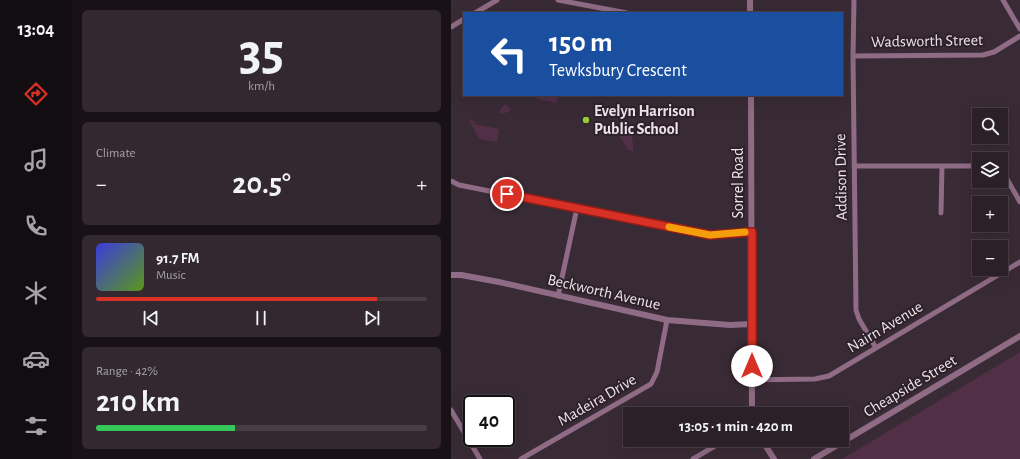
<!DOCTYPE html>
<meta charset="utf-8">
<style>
body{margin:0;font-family:"Alegreya Sans",sans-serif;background:#332830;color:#f1f3f6;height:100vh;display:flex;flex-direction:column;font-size:15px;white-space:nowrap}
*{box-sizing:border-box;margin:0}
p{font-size:13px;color:#a6a3a8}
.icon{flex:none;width:22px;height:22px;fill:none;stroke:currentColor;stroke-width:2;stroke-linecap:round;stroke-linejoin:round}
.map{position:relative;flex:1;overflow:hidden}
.drawer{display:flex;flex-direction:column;gap:10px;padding:10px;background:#181216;width:379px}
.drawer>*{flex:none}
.top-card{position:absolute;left:12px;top:12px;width:380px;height:84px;border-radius:0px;box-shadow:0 4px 16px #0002,0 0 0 1px #473e45;background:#1a4fa0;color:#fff;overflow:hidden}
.tools{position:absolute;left:521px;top:108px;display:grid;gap:8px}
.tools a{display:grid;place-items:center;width:36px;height:36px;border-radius:0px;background:#2b2028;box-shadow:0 4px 16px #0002,0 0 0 1px #473e45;font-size:20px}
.speed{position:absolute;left:12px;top:395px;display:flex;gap:8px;font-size:20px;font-weight:700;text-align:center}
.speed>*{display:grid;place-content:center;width:52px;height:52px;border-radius:50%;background:#2b2028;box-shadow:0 4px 16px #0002,0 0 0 1px #473e45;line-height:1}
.speed .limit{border:2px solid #111;border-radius:6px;background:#fff;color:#111}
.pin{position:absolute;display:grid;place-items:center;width:34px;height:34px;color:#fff;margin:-17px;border:2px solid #fff;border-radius:50%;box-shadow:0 1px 4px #0007}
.me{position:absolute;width:44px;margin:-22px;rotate:0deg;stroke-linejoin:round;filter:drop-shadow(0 0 3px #0008)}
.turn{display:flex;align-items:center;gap:14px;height:84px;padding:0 20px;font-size:18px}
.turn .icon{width:52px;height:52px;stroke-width:2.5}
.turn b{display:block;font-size:28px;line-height:34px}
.big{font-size:30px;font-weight:600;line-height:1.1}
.drawer .card{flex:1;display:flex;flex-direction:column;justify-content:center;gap:6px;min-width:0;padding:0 14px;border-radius:6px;background:#332830}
.drawer .dial{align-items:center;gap:0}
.dial b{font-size:52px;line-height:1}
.song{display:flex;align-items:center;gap:12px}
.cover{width:48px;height:48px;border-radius:6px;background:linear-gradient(135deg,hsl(240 70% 55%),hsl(90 70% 35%))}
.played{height:4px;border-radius:2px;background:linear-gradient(90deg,#d93025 85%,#473e45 85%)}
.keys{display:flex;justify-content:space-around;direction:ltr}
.heat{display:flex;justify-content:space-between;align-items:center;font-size:22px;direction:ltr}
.charge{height:6px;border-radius:3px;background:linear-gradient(90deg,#34c759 42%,#473e45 0)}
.trip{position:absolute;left:172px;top:407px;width:226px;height:40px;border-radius:0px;background:#2b2028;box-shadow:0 4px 16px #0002,0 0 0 1px #473e45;font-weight:600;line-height:40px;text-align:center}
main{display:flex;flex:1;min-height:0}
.menu{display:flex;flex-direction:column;width:72px;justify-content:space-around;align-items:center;background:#110d10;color:#a6a3a8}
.menu .icon{width:28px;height:28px}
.menu .active{color:#d93025}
.menu b{font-size:18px;color:#f1f3f6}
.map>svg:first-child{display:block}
.green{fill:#502f47}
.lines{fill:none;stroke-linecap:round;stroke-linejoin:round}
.minor{stroke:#8f6b85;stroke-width:5}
.tertiary{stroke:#8f6b85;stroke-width:6}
.route-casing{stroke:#8d1f18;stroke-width:10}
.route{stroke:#d93025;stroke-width:7}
.slow{stroke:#f59e0b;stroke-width:7}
.poi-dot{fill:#98cb37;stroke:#2e212b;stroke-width:1.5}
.labels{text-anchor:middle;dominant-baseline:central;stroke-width:4;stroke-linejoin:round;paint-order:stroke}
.street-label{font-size:16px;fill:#ede4ea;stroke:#2e212b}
.poi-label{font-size:16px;font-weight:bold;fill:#ede4ea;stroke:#2e212b;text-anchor:start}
</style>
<main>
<nav class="menu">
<b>13:04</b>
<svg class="icon active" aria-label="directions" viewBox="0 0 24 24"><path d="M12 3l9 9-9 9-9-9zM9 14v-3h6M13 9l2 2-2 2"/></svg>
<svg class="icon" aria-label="music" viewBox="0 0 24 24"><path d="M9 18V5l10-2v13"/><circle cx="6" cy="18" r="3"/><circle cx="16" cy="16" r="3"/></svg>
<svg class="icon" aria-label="phone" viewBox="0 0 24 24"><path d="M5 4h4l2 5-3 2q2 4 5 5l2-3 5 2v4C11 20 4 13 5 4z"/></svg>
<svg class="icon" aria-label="climate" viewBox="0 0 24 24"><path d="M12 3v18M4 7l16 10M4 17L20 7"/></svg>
<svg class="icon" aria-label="car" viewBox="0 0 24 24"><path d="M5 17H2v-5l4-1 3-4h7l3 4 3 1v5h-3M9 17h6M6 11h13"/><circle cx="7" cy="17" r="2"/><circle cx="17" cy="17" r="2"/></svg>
<svg class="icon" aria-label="filters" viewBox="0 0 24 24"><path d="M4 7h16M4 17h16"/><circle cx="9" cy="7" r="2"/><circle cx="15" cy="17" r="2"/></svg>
</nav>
<section class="drawer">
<div class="card dial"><b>35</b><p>km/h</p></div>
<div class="card"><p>Climate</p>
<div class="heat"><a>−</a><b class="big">20.5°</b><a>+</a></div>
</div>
<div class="card">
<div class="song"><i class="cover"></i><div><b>91.7 FM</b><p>Music</p></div></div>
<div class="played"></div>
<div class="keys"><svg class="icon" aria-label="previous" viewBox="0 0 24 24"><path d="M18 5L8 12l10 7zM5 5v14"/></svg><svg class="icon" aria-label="pause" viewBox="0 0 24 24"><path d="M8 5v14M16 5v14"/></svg><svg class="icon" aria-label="next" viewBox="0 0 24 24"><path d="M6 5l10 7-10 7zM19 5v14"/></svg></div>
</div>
<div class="card"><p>Range · 42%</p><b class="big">210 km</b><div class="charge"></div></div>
</section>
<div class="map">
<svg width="569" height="459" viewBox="0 0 569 459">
<rect width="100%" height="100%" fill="#392b35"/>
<path class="green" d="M87 95H107L105 103 86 99Z
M55 104 59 108V111L51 114 49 113V110L50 108Z
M18 120 23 121 24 124 48 129 46 142 28 139Z
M175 124C180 130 183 143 182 152L177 150 166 132 167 128Z
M569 352V459H391Z"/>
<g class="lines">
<path class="minor" d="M107 0 176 13
M403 0 402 56 405 310 408 319 425 348
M552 0 569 29
M24 13 46 0
M0 27 13 19
M402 56 532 55 543 52 569 36
M403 166H528
M550 171 552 172 569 202
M0 181 8 185 259 235 301 232
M490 213 491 166
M107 296 126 208
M301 380 364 379 378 376 569 262
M0 410 29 459
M70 459 200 384 206 372 216 320
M242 459 274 440"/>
<path class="tertiary" d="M299 13V0
M300 95 301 414
M0 275H10L48 282 216 320 279 325 301 324
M311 440 323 459
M363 459 569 336"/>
</g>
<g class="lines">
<g class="route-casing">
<path id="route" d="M56 194 259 235 301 232V366"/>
</g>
<use href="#route" class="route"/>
<path class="slow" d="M218 227 259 235 294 232"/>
</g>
<circle class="poi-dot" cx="135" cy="120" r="4"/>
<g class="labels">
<g class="street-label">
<text transform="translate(476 41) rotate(-1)">Wadsworth Street</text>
<text transform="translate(390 177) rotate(-91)">Addison Drive</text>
<text transform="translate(287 183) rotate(-90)">Sorrel Road</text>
<text transform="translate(153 292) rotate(13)">Beckworth Avenue</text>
<text transform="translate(434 327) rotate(-31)">Nairn Avenue</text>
<text transform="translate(459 386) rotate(-31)">Cheapside Street</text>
<text transform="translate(146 400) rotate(-30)">Madeira Drive</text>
</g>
<g class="poi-label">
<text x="143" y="111">Evelyn Harrison<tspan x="143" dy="18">Public School</tspan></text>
</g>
</g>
</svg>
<div class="tools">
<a><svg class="icon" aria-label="search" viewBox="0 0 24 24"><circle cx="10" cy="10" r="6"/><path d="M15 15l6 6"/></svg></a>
<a><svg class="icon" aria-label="layers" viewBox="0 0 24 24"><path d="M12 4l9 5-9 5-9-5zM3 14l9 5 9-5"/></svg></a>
<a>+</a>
<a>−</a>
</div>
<div class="speed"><div class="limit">40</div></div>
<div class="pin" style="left:56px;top:194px;background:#d93025"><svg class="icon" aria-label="arrive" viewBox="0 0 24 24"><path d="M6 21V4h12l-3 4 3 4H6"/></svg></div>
<svg class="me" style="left:301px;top:366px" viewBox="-20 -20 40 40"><circle r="19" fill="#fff"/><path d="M0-13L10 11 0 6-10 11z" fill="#d93025"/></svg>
<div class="trip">13:05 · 1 min · 420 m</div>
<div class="top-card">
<div class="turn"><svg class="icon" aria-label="left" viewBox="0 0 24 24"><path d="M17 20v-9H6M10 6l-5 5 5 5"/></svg><div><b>150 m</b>Tewksbury Crescent</div></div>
</div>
</div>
</main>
